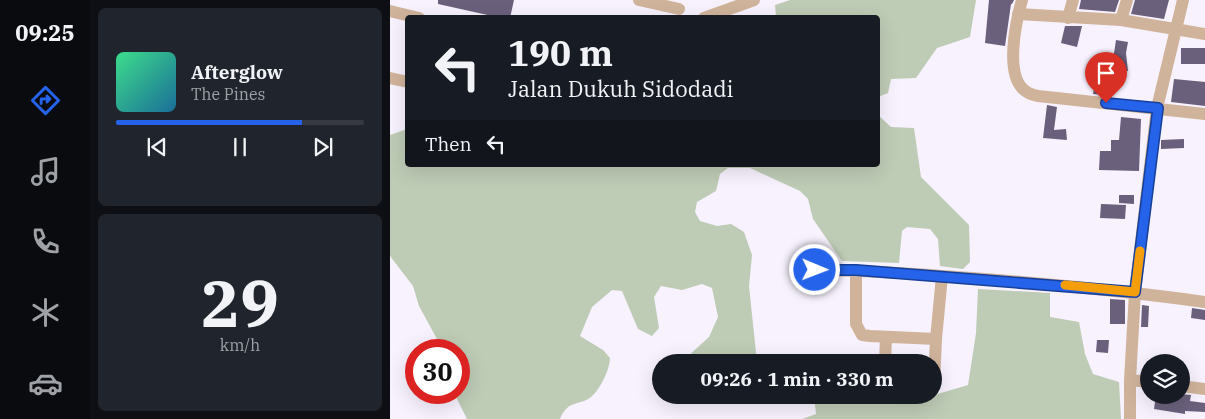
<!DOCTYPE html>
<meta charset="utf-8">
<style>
body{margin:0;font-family:"IBM Plex Serif",serif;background:#20242c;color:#f1f3f6;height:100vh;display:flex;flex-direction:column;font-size:19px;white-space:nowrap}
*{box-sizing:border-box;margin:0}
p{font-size:16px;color:#9ea1a6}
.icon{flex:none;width:28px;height:28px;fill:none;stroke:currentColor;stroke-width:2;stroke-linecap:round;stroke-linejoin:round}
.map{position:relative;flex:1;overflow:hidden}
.panel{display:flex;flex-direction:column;gap:8px;padding:8px;background:#0d0f14;width:300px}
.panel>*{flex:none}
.top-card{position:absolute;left:15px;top:15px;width:475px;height:152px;border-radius:5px;box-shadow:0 5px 20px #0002;background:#171b24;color:#f1f3f6;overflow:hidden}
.controls{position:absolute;left:750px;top:354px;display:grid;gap:10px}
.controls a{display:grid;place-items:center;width:50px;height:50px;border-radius:50%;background:#171b24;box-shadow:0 5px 20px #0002;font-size:25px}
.speed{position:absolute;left:15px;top:339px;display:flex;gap:10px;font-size:25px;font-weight:700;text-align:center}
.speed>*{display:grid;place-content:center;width:65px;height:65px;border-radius:50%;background:#171b24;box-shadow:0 5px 20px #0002;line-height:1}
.speed .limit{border:8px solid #d22;background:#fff;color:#111}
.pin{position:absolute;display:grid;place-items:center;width:42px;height:42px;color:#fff;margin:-51px -21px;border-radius:50% 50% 50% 0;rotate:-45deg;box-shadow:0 0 5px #0007}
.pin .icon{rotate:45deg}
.me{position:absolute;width:55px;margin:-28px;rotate:91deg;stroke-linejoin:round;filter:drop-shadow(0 0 4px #0008)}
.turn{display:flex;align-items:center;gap:18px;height:105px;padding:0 20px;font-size:22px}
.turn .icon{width:65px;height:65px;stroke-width:2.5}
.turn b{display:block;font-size:35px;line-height:42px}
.then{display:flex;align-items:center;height:48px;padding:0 20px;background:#0003;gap:10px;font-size:19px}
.panel .widget{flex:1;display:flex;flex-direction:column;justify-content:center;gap:8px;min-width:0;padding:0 18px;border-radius:8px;background:#20242c}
.panel .dial{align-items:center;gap:0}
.dial b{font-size:65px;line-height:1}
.song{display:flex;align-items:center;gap:15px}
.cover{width:60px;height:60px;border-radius:8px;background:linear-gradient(135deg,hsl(150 70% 55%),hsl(200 70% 35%))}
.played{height:5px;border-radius:2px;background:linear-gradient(90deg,#2563eb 75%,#363941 75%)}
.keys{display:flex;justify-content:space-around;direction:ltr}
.trip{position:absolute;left:262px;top:354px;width:290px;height:50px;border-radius:25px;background:#171b24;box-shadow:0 5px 20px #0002;font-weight:700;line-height:50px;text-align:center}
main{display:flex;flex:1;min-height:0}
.menu{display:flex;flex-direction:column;width:90px;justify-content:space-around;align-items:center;background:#090b0e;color:#9ea1a6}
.menu .icon{width:35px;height:35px}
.menu .active{color:#2563eb}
.menu b{font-size:22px;color:#f1f3f6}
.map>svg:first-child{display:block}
.green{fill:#becbb5}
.building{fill:#6a607c}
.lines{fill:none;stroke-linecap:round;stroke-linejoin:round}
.minor{stroke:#d0b39b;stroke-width:12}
.route-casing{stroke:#184099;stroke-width:12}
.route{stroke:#2563eb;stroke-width:9}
.slow{stroke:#f59e0b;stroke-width:9}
</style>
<main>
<nav class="menu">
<b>09:25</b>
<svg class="icon active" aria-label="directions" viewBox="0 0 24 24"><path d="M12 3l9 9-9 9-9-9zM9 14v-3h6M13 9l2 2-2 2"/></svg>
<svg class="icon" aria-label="music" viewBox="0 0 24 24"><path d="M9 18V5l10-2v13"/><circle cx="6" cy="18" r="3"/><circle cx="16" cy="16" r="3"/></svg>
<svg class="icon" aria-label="phone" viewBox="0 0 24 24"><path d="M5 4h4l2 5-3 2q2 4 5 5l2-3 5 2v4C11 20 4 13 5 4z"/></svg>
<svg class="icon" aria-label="climate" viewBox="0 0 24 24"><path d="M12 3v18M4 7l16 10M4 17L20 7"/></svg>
<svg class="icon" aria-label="car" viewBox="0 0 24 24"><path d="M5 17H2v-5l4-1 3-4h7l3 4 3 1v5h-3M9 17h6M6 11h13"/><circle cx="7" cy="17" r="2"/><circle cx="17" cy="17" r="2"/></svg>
</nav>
<section class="panel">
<div class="widget">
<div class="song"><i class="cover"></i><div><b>Afterglow</b><p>The Pines</p></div></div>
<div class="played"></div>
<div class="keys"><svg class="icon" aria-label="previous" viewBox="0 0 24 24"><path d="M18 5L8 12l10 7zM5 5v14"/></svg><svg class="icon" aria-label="pause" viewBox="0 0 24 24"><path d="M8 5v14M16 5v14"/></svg><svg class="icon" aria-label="next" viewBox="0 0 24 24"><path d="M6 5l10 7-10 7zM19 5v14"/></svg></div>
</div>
<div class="widget dial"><b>29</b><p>km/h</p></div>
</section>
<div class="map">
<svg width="815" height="419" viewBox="0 0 815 419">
<rect width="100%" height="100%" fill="#f7f2fe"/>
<path class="green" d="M400 0H586L580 37 547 48 526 78 501 79 498 93 488 97V18L386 17 385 5Z
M488 115 501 127 524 128 531 177 579 225 580 262 573 269 550 266 548 239 540 229 517 227 512 231 509 263 452 261 423 219 418 199 410 191 360 168H338L330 174 326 191 307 202 305 212 310 221 327 226 341 224 354 232 362 255 359 286 367 362H296V358L319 337 328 317 322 288 312 284 292 290 271 286 264 297 269 328 262 336 248 329 232 291 222 290 202 307 190 336 213 350 220 358C220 369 210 390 201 397 190 406 178 399 170 419H77L64 393 69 392V350H53L29 306 23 286 0 256V135L17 129 18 165H488Z
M588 289 660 293V317L689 322 695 354 703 374 729 382 731 419H412L426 414 424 395H469L470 397 487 403 544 395 578 385 586 333Z"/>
<path class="building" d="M48 0H124L120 18H111L48 4Z
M599 0H624L622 4H621L615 46 595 43Z
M691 0H729L725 12 689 9Z
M745 0H779L774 19 741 14Z
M675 26H692L687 47 671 43Z
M726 40 738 42 736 53 738 71 721 73 717 95 703 94 707 73H709V60H723Z
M791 48H815V64H791Z
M784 79 815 82V106L781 102Z
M657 105 667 107 664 130 676 129 677 140 653 138Z
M731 117 751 119 749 171 709 170 710 151H721V140H729Z
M794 139V148L771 149V140Z
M729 195H744V204L729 203Z
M711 204 736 205 735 219 710 218Z
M720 299 735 300V324H720Z
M752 305 759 306 758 327H751Z
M802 308 815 310V320L801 318Z
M707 340H719L718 353 706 352Z
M791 394 801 395 800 401 815 403V412L795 411V414L764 409 766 395Z"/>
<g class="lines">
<path class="minor" d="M249 0 289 9
M632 0C626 21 615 72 633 89 637 93 643 95 648 96L815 114
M0 11 29 18
M628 14 731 20 815 34
M314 18 364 0
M678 18 683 0
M731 20 737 0
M0 78 18 82
M425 270C477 270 529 274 581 278 659 284 737 291 815 302
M466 270V324L472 335 480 336 546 339 544 385
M546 339 552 276
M495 362 496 337
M740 380 759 382
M791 386 815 389
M740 419V380L745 292 767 108 793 0"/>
</g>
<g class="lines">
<g class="route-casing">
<path id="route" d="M425 270H466L745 292 768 108 716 103"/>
</g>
<use href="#route" class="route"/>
<path class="slow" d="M675 285 745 292 750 251"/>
</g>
</svg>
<div class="controls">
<a><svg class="icon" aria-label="layers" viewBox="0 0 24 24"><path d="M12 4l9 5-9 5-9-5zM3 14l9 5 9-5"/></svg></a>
</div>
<div class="speed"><div class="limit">30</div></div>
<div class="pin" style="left:716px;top:103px;background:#d93025"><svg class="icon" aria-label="arrive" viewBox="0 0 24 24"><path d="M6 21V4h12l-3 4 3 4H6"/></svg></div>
<svg class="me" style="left:425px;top:270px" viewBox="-20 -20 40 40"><circle r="17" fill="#2563eb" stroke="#fff" stroke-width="3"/><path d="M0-11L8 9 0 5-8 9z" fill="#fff"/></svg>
<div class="trip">09:26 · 1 min · 330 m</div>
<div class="top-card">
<div class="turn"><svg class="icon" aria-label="left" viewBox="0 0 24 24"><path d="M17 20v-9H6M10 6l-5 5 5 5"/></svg><div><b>190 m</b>Jalan Dukuh Sidodadi</div></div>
<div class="then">Then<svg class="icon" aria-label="left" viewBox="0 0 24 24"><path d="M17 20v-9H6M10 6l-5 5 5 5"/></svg></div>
</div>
</div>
</main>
